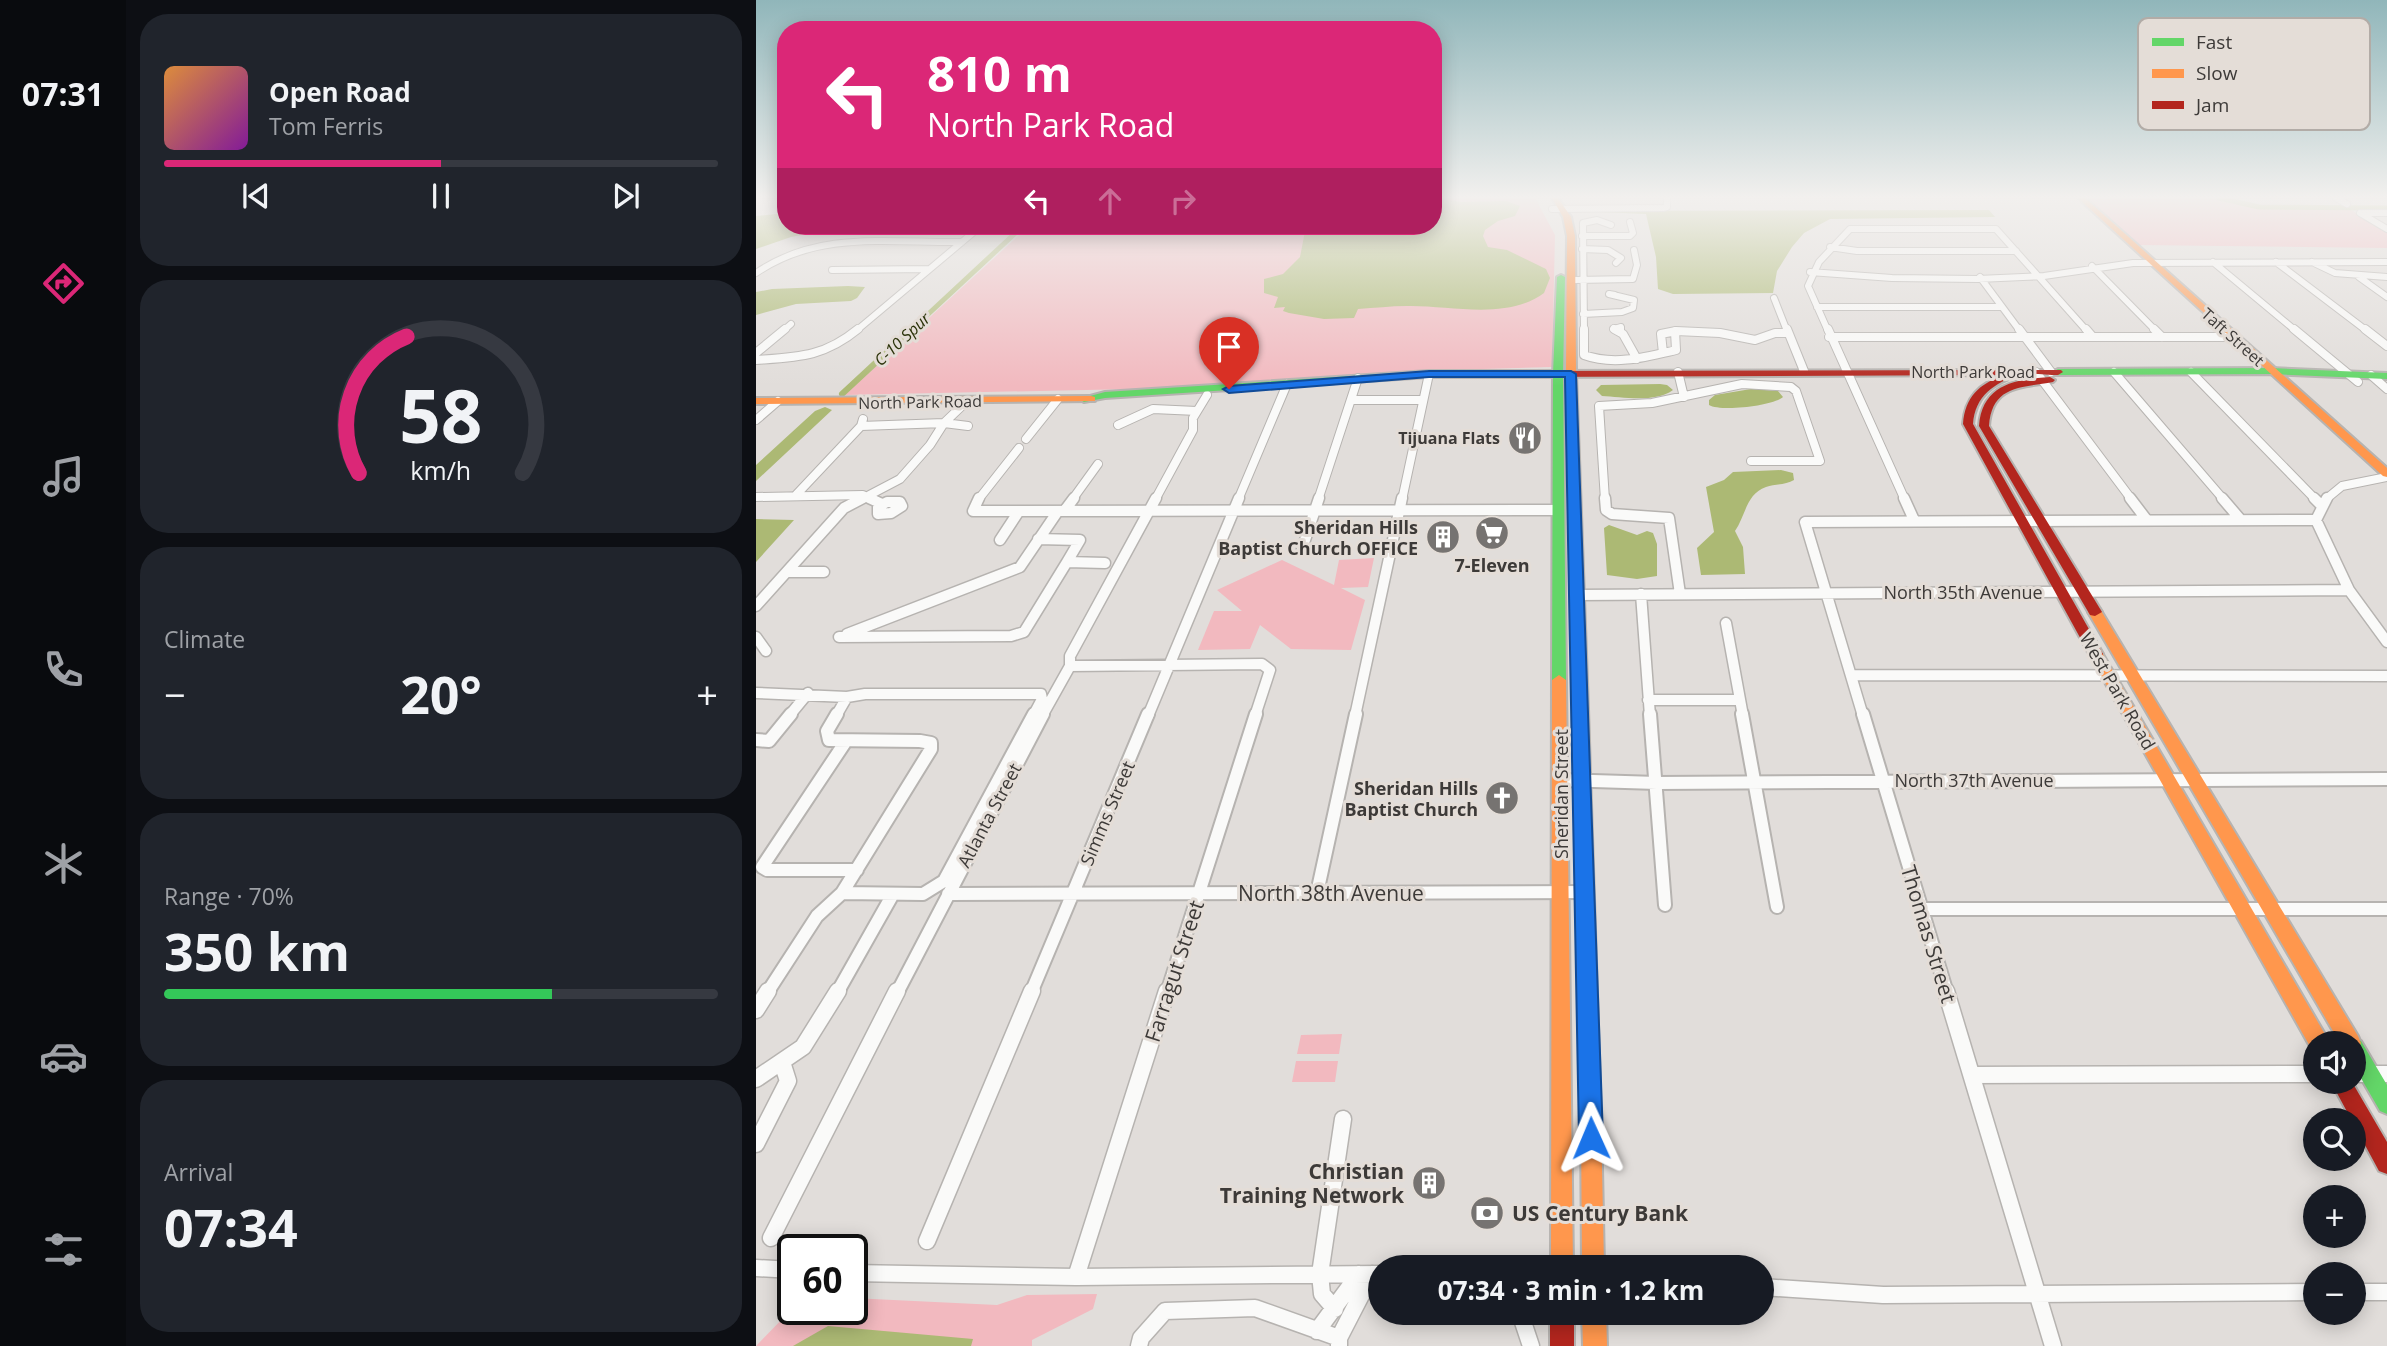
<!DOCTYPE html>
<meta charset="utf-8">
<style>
body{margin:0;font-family:"Open Sans",sans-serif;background:#20242c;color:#f1f3f6;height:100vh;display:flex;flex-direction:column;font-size:26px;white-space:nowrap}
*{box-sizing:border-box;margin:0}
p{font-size:23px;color:#9ea1a6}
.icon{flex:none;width:38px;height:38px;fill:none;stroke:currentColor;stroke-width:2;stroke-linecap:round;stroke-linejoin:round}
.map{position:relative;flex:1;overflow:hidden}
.sheet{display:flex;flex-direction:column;gap:14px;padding:14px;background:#0d0f14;width:630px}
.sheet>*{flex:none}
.banner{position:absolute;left:21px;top:21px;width:665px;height:214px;border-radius:28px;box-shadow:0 4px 18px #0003;background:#db2777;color:#fff;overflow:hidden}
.controls{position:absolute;left:1547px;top:1031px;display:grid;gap:14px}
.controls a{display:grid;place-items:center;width:63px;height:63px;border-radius:50%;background:#171b24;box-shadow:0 4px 18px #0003;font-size:35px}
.speed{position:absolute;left:21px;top:1234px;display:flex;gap:14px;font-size:35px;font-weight:700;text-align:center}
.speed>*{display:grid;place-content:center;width:91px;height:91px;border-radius:50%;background:#171b24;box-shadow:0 4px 18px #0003;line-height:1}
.speed .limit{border:4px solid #111;border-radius:10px;background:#fff;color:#111}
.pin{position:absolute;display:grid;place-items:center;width:60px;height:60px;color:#fff;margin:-72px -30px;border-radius:50% 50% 50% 0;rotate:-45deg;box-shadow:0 0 7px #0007}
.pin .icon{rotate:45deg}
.me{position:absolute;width:77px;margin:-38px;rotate:359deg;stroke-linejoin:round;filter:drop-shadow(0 0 5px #0008)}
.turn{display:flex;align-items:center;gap:24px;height:147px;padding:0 35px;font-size:32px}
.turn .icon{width:91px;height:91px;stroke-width:2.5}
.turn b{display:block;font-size:49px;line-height:60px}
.lanes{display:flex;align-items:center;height:66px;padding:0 35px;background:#0003;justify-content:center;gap:35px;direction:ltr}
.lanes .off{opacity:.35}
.big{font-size:52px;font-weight:700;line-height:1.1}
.sheet .tile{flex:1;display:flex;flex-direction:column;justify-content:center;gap:10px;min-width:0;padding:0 24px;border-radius:28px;background:#20242c}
.sheet .dial{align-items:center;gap:0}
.dial svg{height:182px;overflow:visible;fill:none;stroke:#363941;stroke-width:7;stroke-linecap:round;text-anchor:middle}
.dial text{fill:#f1f3f6;stroke:none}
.song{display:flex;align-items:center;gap:21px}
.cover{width:84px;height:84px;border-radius:10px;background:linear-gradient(135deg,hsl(30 70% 55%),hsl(290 70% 35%))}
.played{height:7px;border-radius:4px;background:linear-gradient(90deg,#db2777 50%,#363941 50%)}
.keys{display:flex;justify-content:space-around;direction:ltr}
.heat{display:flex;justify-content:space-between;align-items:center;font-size:38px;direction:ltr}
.charge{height:10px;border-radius:5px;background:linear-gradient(90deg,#34c759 70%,#363941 0)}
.trip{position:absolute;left:612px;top:1255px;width:406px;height:70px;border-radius:35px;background:#171b24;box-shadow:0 4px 18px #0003;font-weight:700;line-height:70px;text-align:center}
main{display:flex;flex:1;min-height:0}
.menu{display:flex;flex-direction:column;width:126px;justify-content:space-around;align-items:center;background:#090b0e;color:#9ea1a6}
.menu .icon{width:49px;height:49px}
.menu .current{color:#db2777}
.menu b{font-size:32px;color:#f1f3f6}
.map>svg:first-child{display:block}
.green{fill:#f2b9bf}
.water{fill:#acb974}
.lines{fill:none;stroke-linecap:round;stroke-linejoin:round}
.canal-far1{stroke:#acb974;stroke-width:5}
.canal{stroke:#acb974;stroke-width:6}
.street-far4-casing{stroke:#b6b3b0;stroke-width:8}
.street-far3-casing{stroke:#b6b3b0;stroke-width:10}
.street-far2-casing{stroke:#b6b3b0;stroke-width:13}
.street-far1-casing{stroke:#b6b3b0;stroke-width:16}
.street-casing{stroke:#b6b3b0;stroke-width:19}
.fast-casing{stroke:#b6b3b0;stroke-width:4}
.slow-casing{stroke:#b6b3b0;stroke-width:4}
.jam-casing{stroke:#b6b3b0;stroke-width:4}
.street-far4{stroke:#fafaf9;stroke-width:6}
.street-far3{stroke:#fafaf9;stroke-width:8}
.street-far2{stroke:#fafaf9;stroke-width:10}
.street-far1{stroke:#fafaf9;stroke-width:12}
.street{stroke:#fafaf9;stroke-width:16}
.fast{fill:#63d668;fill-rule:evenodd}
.slow{fill:#ff974d;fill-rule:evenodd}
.jam{fill:#b3261e;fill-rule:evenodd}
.route{fill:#1a73e8;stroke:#114b97;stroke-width:2}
.labels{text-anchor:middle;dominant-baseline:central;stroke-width:6;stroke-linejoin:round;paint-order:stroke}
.far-street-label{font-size:16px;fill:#3d3a38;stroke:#e4ddd7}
.far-water-label{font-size:16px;font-style:italic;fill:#2b330a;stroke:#e4ddd7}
.far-poi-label{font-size:16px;font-weight:bold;fill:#3d3a38;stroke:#e4ddd7;text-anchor:end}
.poi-label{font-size:18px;font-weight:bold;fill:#3d3a38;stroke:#e4ddd7;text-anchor:end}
.street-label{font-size:18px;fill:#3d3a38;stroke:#e4ddd7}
.near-street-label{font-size:21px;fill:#3d3a38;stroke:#e4ddd7}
.near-poi-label{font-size:21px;font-weight:bold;fill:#3d3a38;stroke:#e4ddd7;text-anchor:end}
.key{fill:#e4ddd7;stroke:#b2aca7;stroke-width:2}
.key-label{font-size:19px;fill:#3d3a38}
</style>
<main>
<nav class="menu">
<b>07:31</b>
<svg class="icon current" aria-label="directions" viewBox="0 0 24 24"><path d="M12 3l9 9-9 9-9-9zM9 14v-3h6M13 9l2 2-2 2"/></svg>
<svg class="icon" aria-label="music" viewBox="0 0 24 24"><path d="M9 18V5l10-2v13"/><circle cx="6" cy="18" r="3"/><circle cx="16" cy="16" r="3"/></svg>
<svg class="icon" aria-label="phone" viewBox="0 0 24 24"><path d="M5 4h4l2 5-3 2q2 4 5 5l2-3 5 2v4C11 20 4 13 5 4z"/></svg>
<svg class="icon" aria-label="climate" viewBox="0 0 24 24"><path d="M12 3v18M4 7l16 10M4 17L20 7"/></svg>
<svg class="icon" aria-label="car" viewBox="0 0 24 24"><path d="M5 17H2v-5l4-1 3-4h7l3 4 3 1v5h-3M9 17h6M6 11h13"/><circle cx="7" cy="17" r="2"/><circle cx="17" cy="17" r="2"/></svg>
<svg class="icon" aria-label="filters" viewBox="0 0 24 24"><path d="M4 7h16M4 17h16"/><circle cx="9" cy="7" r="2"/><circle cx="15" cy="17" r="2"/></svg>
</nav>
<section class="sheet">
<div class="tile">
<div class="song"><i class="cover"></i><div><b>Open Road</b><p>Tom Ferris</p></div></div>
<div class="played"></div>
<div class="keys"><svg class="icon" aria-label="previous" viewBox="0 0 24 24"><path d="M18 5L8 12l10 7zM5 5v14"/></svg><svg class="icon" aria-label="pause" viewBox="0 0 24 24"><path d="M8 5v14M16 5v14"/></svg><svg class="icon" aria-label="next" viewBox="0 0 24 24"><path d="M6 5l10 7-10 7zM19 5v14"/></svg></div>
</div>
<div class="tile dial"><svg viewBox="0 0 100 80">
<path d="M14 69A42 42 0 1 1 86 69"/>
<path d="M14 69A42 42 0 0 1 35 9" stroke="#db2777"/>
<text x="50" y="56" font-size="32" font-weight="700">58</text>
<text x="50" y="72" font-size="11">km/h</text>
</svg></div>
<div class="tile"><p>Climate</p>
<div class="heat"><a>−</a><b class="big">20°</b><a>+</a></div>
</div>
<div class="tile"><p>Range · 70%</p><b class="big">350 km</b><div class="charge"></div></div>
<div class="tile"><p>Arrival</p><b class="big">07:34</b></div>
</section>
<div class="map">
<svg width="1631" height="1346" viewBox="0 0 1631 1346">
<rect width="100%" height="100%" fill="#e1ddda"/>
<path class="green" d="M677 198H779L799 235 796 367 656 371 470 387 89 395 273 226H677Z
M1329 198H1457L1515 209 1595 210 1631 233V248L1382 245Z
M618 558 612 587 585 588 609 600 595 650 535 649 504 625 494 649 442 650 458 611H486L461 590 526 560 578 585 583 560Z
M586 1034 583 1054H541L545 1035Z
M540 1061H582L579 1082H536Z
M341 1294 337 1309 276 1340V1346H0L37 1308 96 1309V1298L241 1305 271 1295Z"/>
<path class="water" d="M677 198 706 202 750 201 764 206 759 216 742 221 729 230 727 236 732 247 751 250 790 269 794 278 788 293C751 321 693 305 651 306 634 306 619 308 602 309L598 318 568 319 533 313 527 311 529 307 518 308 522 297 508 293V279L527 274 544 257 550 226H677Z
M1233 210 1239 217 1074 219 1048 233 1036 247 1021 271 1017 293 917 294 902 289 900 257 890 214 818 211Z
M30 213V226H212L72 230 35 237 0 249V216Z
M92 286 109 287 101 298 95 301 40 304 0 315V292L16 289Z
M904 384 911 385 917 390C900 403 866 397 846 396L840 390 845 385Z
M995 389 1022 391 1027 397C1018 406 965 412 953 405V400L959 395Z
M69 407 76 410 0 481V465L59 411Z
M1025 470 1037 473 1038 480C1030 485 1019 484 1010 487 990 494 990 515 979 531L987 547 989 574 945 575 941 548 958 532 950 487 968 480 977 472Z
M0 519 38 520 0 562Z
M853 525 881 535 891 531 897 533 901 544V576L881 579 851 575 848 528Z
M72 1326 217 1339 215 1346H37Z"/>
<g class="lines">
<path class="canal-far1" d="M1463 198 1503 207 1631 208
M154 331 267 226"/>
<path class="canal" d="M86 394 156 329"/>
<g class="street-far4-casing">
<path id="street-far4" d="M1580 198 1591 204
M796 209 907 208 911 207V198
M1604 213 1631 229
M1607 213H1631
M826 236H874L877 233 874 222
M1074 247 1101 251H1260
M826 249 852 250 865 258 860 263
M1457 262 1540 331
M1520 262 1611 331
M1556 262 1579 273 1631 277
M1336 266 1400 331
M76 270 173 269
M1054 272 1136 278 1222 279 1288 276 1377 263 1631 262
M0 273C63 230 133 243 206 242
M1224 277 1264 331
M1603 277 1631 297
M819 280 877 279 881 265 878 250
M1018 298 1031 331
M1061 307H1245
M827 314 866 312 877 308 878 300 853 294 859 295
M27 331 35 324
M100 331 225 226
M828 331 827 223 841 220 855 225
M861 331 858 329 865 327V331
M1072 331 1052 286 1063 262 1094 229H1240L1331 331"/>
</g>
<g class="street-far3-casing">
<path id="street-far3" d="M828 329V355C858 366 890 357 920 350L919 331
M858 329 867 334 881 359
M1031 329 1048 371
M1072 329 1149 500
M1263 329 1295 372
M1330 329 1336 336
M1398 329 1406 337
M1538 329 1602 382
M1609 329 1631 346
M1073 337H1476
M0 353 29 329
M907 353 905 334 920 331 964 333 999 340 1019 333H1032
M0 360C42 357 68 357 102 329
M922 372 928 397
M1280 372 1376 500
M1358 372 1468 500
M1435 372 1560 500
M1615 375 1631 389
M595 400H667
M0 420 22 401
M362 425 397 409 441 411
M105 426 188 423 212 426
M270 439 302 399
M40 495 105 426 107 419
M0 497 107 495 117 500
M104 500 144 479 174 445 188 423 210 402
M222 500 263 448
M316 500 342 464
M399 500 437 430V418L451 395
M482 500 531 384
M562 500 602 378
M646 500 673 374
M849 500 843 406 896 403 986 384 1035 387 1040 391 1064 461H995
M1569 500 1586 486 1631 477"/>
</g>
<g class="street-far2-casing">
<path id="street-far2" d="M113 498 126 504
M223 498 217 511 803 510
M849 498 850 510 856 514 913 518 924 594
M1148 498 1158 520
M1374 498 1390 519
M1466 498 1484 519
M1558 498 1564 504
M1571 498 1560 520 1593 590 1631 642
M131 502H144L146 506 135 513 122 514V507Z
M309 510 318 498
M282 539 324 540 311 562 349 563
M244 540 263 511
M546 549 563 498
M33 572H68
M885 594 894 716
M821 595 1593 590
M0 606 88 508 107 498
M970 623 987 716
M91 634 264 567 302 511
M0 637 10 651
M83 637 255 636 268 632 311 562
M314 666 506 664 514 670 499 716
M1096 675 1631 676
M0 693 91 697 109 694H285L286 699 277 716
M892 700H983
M33 716 52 693
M80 716 91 697
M286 716 314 666V656L400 498
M392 716 483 498
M599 716 646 498
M1107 716 1049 522 1560 520"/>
</g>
<g class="street-far1-casing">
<path id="street-far1" d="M894 714 909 905
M986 714 1021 907
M1107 714 1191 993
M0 740 13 741 35 714
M90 741 6 867 11 870H101
M805 780 901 783 1631 779
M86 893 167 894 188 881 278 714
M561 893 600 714
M192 894 831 892
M1165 909H1631
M11 993 61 916 86 893 175 749V743L164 741 73 740 71 731 81 714
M81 993 137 894
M141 993 287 714
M275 993 392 714
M411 993 500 714"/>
</g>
<g class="street-casing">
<path id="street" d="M1190 991 1297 1346
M0 1010 12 991
M1598 1074H1631
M1216 1075 1559 1074
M0 1079 47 1047 82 991
M0 1144 32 1081 26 1062
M15 1238 141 991
M171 1241 276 991
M0 1268 37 1270
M96 1273 320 1277 625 1274
M320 1277 411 991
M1006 1287 1127 1295 1559 1292
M1598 1292H1631
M579 1309 566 1294 564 1274 587 1119
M767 1322 775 1346
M561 1331 603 1274
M383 1346 385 1338 409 1311 499 1308 583 1338
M583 1346V1338L616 1274"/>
</g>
<g class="fast-casing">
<path id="fast" d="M805 275 809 277 807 374 810 680 803 685 796 680 797 374 801 277Z
M1515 368 1631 373V379L1515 374 1302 375 1297 372 1302 369Z
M673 371H745L750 374 745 377H673L349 398 328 402 323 399 349 392Z
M825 703 830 705 832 709 845 1119 842 1126 835 1129 828 1126 825 1119 818 709 820 705Z
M1598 1038 1605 1041 1631 1085V1114L1624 1111 1598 1066V1043H1590Z"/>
</g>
<g class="slow-casing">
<path id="slow" d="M796 198H802L815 217 819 236 820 374 832 709 830 713H820L818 709 810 374 811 236 807 217Z
M1322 198H1329L1631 468V477L1627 476Z
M335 396 339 397V401L0 404V398Z
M1339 608 1344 609 1602 1036 1605 1043 1602 1050 1598 1052V1043H1584L1332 612Z
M1340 649 1345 651 1570 1036 1573 1043H1559V1051L1556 1050 1333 654Z
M803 675 810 680 817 1267H795L796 680Z
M835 1109 842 1112 845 1119 848 1267H826L825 1119 828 1112Z
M826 1312H850L851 1346H827Z"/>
</g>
<g class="jam-casing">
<path id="jam" d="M1305 370 1307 372 1302 375C1290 375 1274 372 1263 375 1238 383 1219 396 1217 424L1347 654 1340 659 1333 654 1207 424C1209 397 1223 384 1248 375L745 377 740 374 745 371Z
M1294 377 1299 380 1297 382C1265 388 1236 385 1233 426L1346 612 1339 616 1334 615 1223 426C1226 385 1259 379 1294 377Z
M1575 1082H1596L1631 1142V1174L1623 1171Z
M794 1312H818V1346H794Z"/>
</g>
<use href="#street-far4" class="street-far4"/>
<use href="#street-far3" class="street-far3"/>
<use href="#street-far2" class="street-far2"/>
<use href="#street-far1" class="street-far1"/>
<use href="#street" class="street"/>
<use href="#fast" class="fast"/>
<use href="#slow" class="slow"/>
<use href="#jam" class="jam"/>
</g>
<linearGradient id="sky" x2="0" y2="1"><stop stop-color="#90b6ba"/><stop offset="0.51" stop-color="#f2f0ee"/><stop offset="1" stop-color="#f2f0ee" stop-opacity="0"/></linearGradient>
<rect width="1631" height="386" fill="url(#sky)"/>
<path class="route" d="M673 371H815L820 374 847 1138 843 1147 835 1150 827 1147 823 1138 809 377H673L473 393 467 389 473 386Z"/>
<defs>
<g id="restaurant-disc" transform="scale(1.75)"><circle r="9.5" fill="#767371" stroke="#e4ddd7"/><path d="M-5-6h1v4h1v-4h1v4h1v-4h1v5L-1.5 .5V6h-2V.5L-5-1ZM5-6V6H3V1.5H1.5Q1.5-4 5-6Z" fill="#fff"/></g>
<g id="supermarket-disc" transform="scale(1.75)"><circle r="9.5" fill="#767371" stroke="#e4ddd7"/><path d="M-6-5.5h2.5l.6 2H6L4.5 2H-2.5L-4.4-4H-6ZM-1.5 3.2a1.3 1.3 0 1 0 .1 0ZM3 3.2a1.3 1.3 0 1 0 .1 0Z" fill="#fff"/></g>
<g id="building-disc" transform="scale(1.75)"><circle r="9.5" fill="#767371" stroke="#e4ddd7"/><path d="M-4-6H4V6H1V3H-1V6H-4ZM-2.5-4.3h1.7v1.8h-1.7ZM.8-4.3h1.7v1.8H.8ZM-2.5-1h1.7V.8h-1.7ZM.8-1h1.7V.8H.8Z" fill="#fff"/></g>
<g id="church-disc" transform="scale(1.75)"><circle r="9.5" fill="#767371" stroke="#e4ddd7"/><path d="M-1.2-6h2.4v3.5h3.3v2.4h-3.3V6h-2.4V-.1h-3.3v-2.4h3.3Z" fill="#fff"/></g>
<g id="bank-disc" transform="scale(1.75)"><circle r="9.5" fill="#767371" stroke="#e4ddd7"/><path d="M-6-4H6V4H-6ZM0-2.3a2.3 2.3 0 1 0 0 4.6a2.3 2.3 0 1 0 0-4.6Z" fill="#fff"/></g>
</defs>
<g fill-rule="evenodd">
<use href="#restaurant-disc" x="769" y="438"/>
<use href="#supermarket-disc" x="736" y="533"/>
<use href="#building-disc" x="687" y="537"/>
<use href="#church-disc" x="746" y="798"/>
<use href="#building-disc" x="673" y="1183"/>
<use href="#bank-disc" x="731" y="1213"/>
</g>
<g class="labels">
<g class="far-street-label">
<text transform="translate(1477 337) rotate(42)">Taft Street</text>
<text x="1217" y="372">North Park Road</text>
<text transform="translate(164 402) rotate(-1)">North Park Road</text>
</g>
<g class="far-water-label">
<text transform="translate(146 339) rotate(-43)">C-10 Spur</text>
</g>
<g class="far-poi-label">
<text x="744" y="438">Tijuana Flats</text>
</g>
<g class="poi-label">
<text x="662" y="527">Sheridan Hills<tspan x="662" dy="21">Baptist Church OFFICE</tspan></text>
<text x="736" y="565" text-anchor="middle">7-Eleven</text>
<text x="722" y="788">Sheridan Hills<tspan x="722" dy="21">Baptist Church</tspan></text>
</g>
<g class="street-label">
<text x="1207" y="592">North 35th Avenue</text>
<text transform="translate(1362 691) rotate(60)">West Park Road</text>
<text x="1218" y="780">North 37th Avenue</text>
<text transform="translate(805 794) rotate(-90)">Sheridan Street</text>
<text transform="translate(351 813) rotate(-67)">Simms Street</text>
<text transform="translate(233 815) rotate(-62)">Atlanta Street</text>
</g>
<g class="near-street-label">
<text x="575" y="893">North 38th Avenue</text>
<text transform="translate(1173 934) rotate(73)">Thomas Street</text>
<text transform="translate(418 971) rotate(-72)">Farragut Street</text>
</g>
<g class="near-poi-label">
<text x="648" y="1171">Christian<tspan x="648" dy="24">Training Network</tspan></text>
<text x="756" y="1213" text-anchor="start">US Century Bank</text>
</g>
</g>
<rect x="1382" y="18" width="232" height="112" rx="10" class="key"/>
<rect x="1396" y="38" width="32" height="8" fill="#63d668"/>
<rect x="1396" y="69" width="32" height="9" fill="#ff974d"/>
<rect x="1396" y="101" width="32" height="8" fill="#b3261e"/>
<g class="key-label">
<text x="1440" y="49">Fast</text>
<text x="1440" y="80">Slow</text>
<text x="1440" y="112">Jam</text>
</g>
</svg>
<div class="controls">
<a><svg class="icon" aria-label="sound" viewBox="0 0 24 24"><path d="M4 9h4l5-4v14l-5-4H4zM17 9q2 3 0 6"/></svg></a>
<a><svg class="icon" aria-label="search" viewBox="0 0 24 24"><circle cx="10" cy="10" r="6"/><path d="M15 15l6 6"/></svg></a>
<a>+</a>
<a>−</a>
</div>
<div class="speed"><div class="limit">60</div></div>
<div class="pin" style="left:473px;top:389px;background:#d93025"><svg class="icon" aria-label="arrive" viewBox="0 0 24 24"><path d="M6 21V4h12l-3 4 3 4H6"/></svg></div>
<svg class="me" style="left:835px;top:1138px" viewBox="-20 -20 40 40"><path d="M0-17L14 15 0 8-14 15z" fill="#1a73e8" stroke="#fff" stroke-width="4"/></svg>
<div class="trip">07:34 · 3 min · 1.2 km</div>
<div class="banner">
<div class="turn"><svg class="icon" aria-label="left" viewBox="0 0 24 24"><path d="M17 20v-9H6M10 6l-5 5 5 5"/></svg><div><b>810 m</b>North Park Road</div></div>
<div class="lanes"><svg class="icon" aria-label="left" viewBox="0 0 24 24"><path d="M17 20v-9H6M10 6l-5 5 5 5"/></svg><svg class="icon off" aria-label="ahead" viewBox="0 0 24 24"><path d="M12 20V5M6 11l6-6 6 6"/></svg><svg class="icon off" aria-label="right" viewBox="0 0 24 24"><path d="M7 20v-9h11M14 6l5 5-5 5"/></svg></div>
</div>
</div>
</main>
